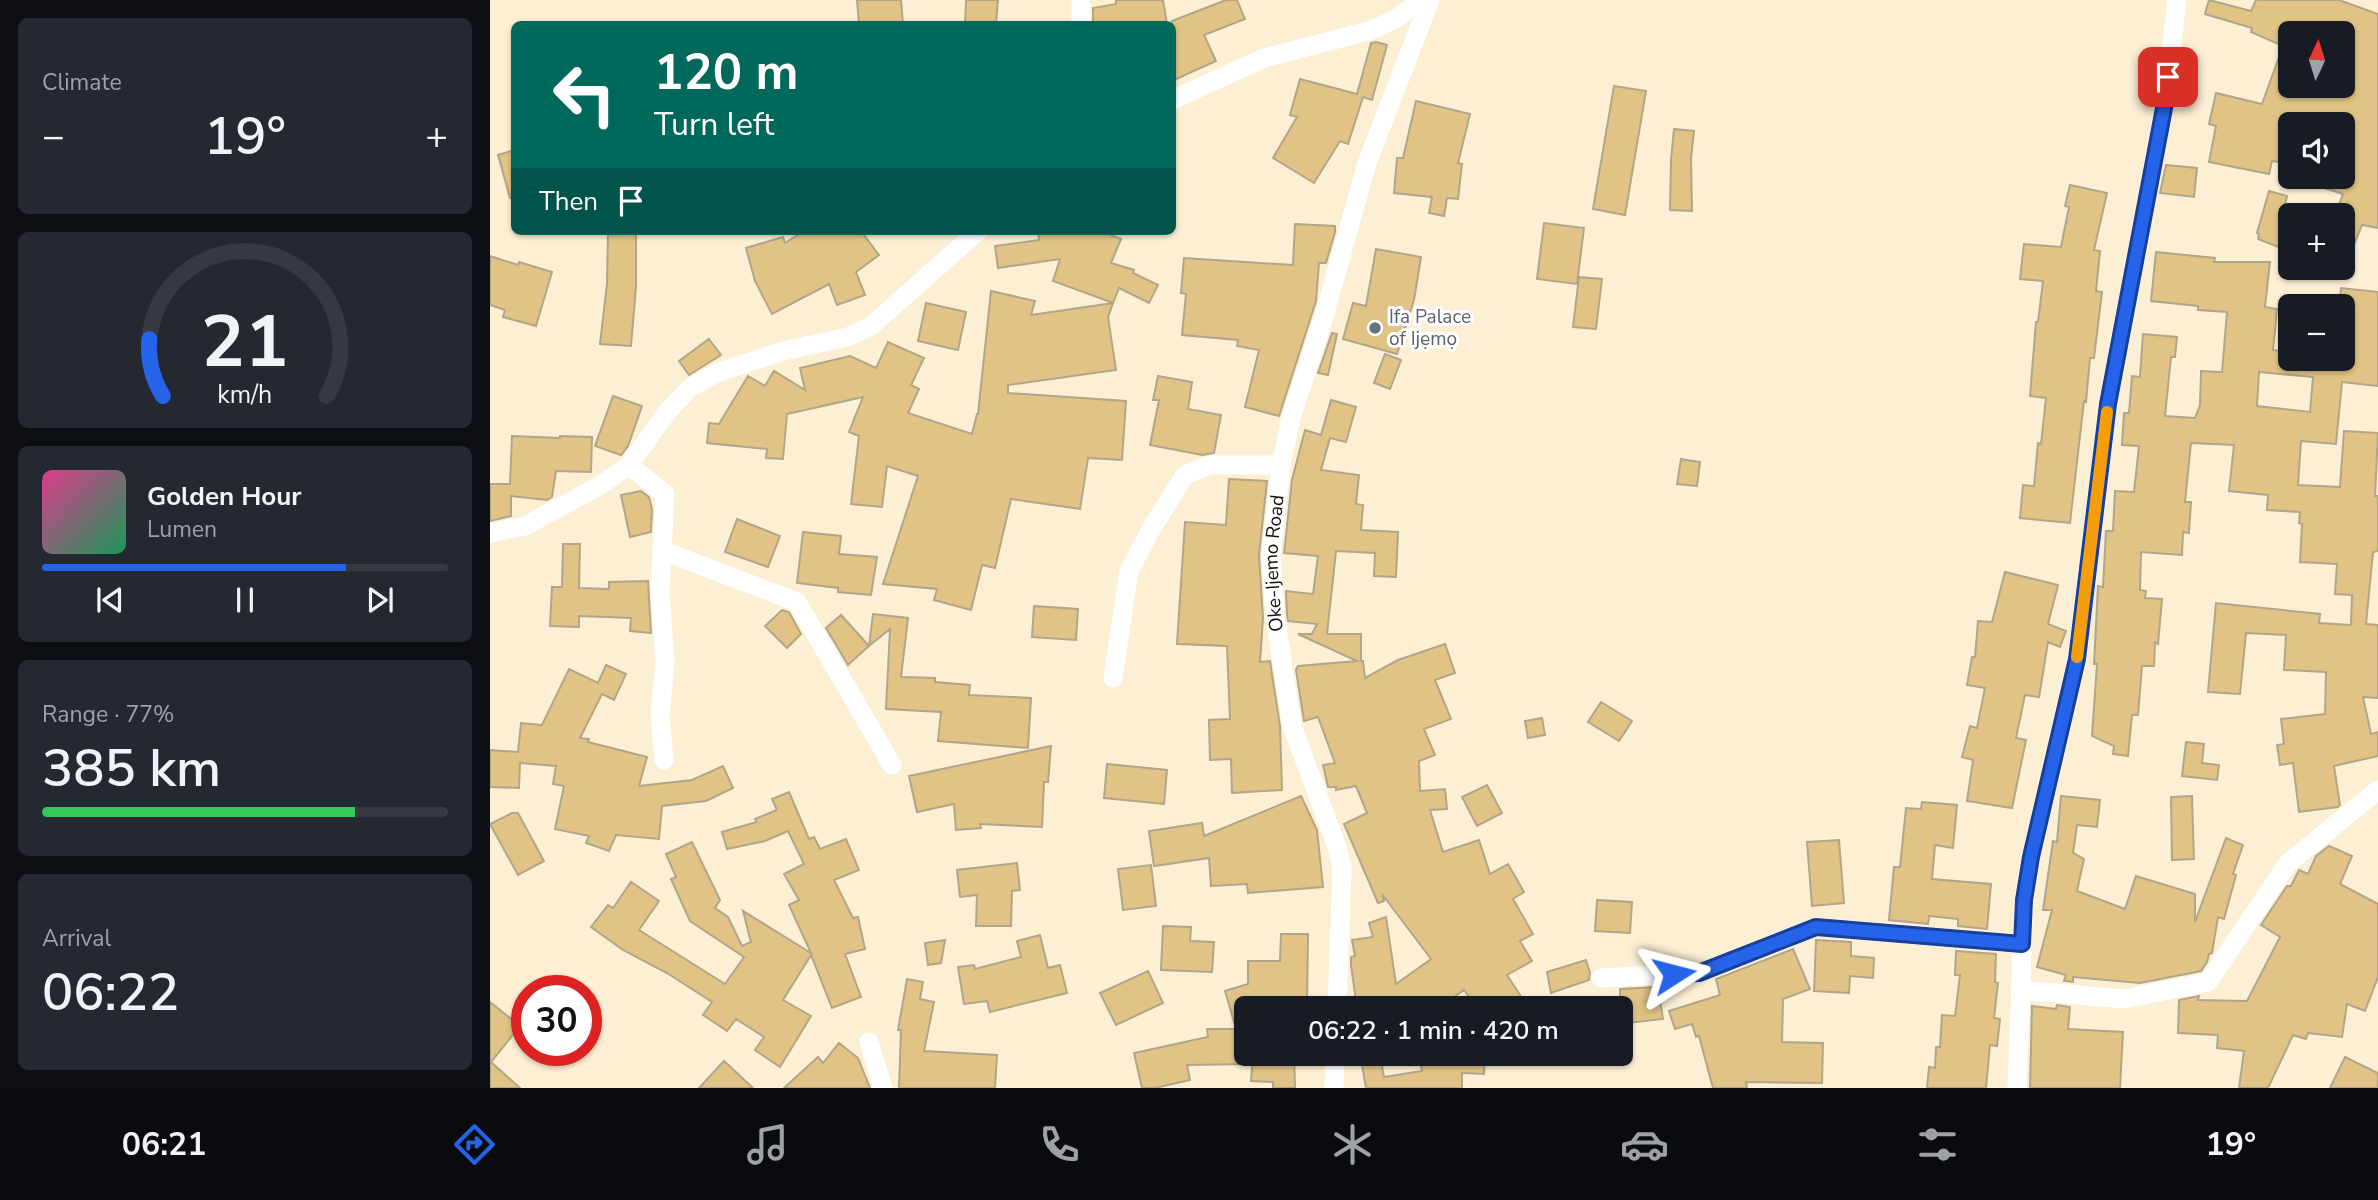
<!DOCTYPE html>
<meta charset="utf-8">
<style>
body{margin:0;font-family:"Nunito Sans",sans-serif;background:#242831;color:#f1f3f6;height:100vh;display:flex;flex-direction:column;font-size:26px;white-space:nowrap}
*{box-sizing:border-box;margin:0}
p{font-size:23px;color:#9ea1a6}
.icon{flex:none;width:38px;height:38px;fill:none;stroke:currentColor;stroke-width:2;stroke-linecap:round;stroke-linejoin:round}
.map{position:relative;flex:1;overflow:hidden}
.panel{display:flex;flex-direction:column;gap:18px;padding:18px;background:#0d0f14;width:490px}
.panel>*{flex:none}
.hud{position:absolute;left:21px;top:21px;width:665px;height:214px;border-radius:10px;box-shadow:0 2px 5px #0004;background:#00695c;color:#fff;overflow:hidden}
.needle{width:46px;rotate:4deg}
.fabs{position:absolute;left:1788px;top:21px;display:grid;gap:14px}
.fabs a{display:grid;place-items:center;width:77px;height:77px;border-radius:10px;background:#171b24;box-shadow:0 2px 5px #0004;font-size:35px}
.speed{position:absolute;left:21px;top:975px;display:flex;gap:14px;font-size:35px;font-weight:700;text-align:center}
.speed>*{display:grid;place-content:center;width:91px;height:91px;border-radius:50%;background:#171b24;box-shadow:0 2px 5px #0004;line-height:1}
.speed .limit{border:10px solid #d22;background:#fff;color:#111}
.pin{position:absolute;display:grid;place-items:center;width:60px;height:60px;color:#fff;margin:-30px;border-radius:14px;box-shadow:0 4px 10px #0006}
.me{position:absolute;width:77px;margin:-38px;rotate:81deg;stroke-linejoin:round;filter:drop-shadow(0 0 5px #0008)}
.turn{display:flex;align-items:center;gap:24px;height:147px;padding:0 28px;font-size:32px}
.turn .icon{width:91px;height:91px;stroke-width:2.5}
.turn b{display:block;font-size:49px;line-height:60px}
.then{display:flex;align-items:center;height:66px;padding:0 28px;background:#0003;gap:14px;font-size:26px}
.big{font-size:52px;font-weight:600;line-height:1.1}
.panel .widget{flex:1;display:flex;flex-direction:column;justify-content:center;gap:10px;min-width:0;padding:0 24px;border-radius:10px;background:#242831}
.panel .dial{align-items:center;gap:0}
.dial svg{height:182px;overflow:visible;fill:none;stroke:#363941;stroke-width:7;stroke-linecap:round;text-anchor:middle}
.dial text{fill:#f1f3f6;stroke:none}
.song{display:flex;align-items:center;gap:21px}
.cover{width:84px;height:84px;border-radius:10px;background:linear-gradient(135deg,hsl(330 70% 55%),hsl(150 70% 35%))}
.played{height:7px;border-radius:4px;background:linear-gradient(90deg,#2563eb 75%,#363941 75%)}
.keys{display:flex;justify-content:space-around;direction:ltr}
.heat{display:flex;justify-content:space-between;align-items:center;font-size:38px;direction:ltr}
.charge{height:10px;border-radius:5px;background:linear-gradient(90deg,#34c759 77%,#363941 0)}
.trip{position:absolute;left:744px;top:996px;width:399px;height:70px;border-radius:10px;background:#171b24;box-shadow:0 2px 5px #0004;font-weight:600;line-height:70px;text-align:center}
.tabs{display:flex;height:112px;justify-content:space-around;align-items:center;background:#090b0e;color:#9ea1a6}
.tabs .icon{width:49px;height:49px}
.tabs .active{color:#2563eb}
.tabs b{font-size:32px;color:#f1f3f6}
main{display:flex;flex:1;min-height:0}
.map>svg:first-child{display:block}
.building{fill:#e1c485;stroke:#b1a58a;stroke-width:2;fill-rule:evenodd}
.lines{fill:none;stroke-linecap:round;stroke-linejoin:round}
.minor{stroke:#fff;stroke-width:19}
.route-casing{stroke:#184099;stroke-width:18}
.route{stroke:#2563eb;stroke-width:12}
.slow{stroke:#f59e0b;stroke-width:12}
.worship-dot{fill:#6b7280;stroke:#fff;stroke-width:2.5}
.labels{text-anchor:middle;dominant-baseline:central;stroke-width:6;stroke-linejoin:round;paint-order:stroke}
.worship-label{font-size:19px;fill:#5b616d;stroke:#fff;text-anchor:start}
.street-label{font-size:19px;fill:#141006;stroke:#fff}
</style>
<main>
<section class="panel">
<div class="widget"><p>Climate</p>
<div class="heat"><a>−</a><b class="big">19°</b><a>+</a></div>
</div>
<div class="widget dial"><svg viewBox="0 0 100 80">
<path d="M14 69A42 42 0 1 1 86 69"/>
<path d="M14 69A42 42 0 0 1 8 44" stroke="#2563eb"/>
<text x="50" y="56" font-size="32" font-weight="700">21</text>
<text x="50" y="72" font-size="11">km/h</text>
</svg></div>
<div class="widget">
<div class="song"><i class="cover"></i><div><b>Golden Hour</b><p>Lumen</p></div></div>
<div class="played"></div>
<div class="keys"><svg class="icon" aria-label="previous" viewBox="0 0 24 24"><path d="M18 5L8 12l10 7zM5 5v14"/></svg><svg class="icon" aria-label="pause" viewBox="0 0 24 24"><path d="M8 5v14M16 5v14"/></svg><svg class="icon" aria-label="next" viewBox="0 0 24 24"><path d="M6 5l10 7-10 7zM19 5v14"/></svg></div>
</div>
<div class="widget"><p>Range · 77%</p><b class="big">385 km</b><div class="charge"></div></div>
<div class="widget"><p>Arrival</p><b class="big">06:22</b></div>
</section>
<div class="map">
<svg width="1888" height="1088" viewBox="0 0 1888 1088">
<rect width="100%" height="100%" fill="#fcefd3"/>
<path class="building" d="M367 0H411L413 24H369Z
M476 0H508L506 24H475Z
M626 0H673L677 24H603V8L626 4Z
M736 0H747L755 19 714 35 726 61 682 81V21Z
M1719 0 1761 11 1766 0H1849L1888 14V228L1872 225 1854 269 1853 215H1845L1853 194 1809 180 1810 177H1853V124H1801V164L1782 161 1779 174 1719 162 1726 126 1719 124 1726 93 1772 104 1793 46 1761 32 1762 28 1715 14ZM1801 26 1821 33H1853V86H1801Z
M886 42 897 45 882 100 873 97 858 144 850 141 824 183 783 158 807 117 800 115 810 79 867 94 881 43Z
M1124 86 1156 91 1135 215 1103 209Z
M926 101 980 114 968 163 972 164 968 199 957 198 954 216 939 213 942 197 904 193 907 158H913Z
M1184 129 1204 131 1201 158 1202 211 1180 210 1181 160Z
M24 150V198H20L8 155Z
M1676 165 1707 168 1704 197 1670 193Z
M1580 185 1617 193 1604 250 1610 251 1606 291 1612 292 1604 358H1600L1596 402 1594 401 1580 523 1530 518 1533 485 1544 486 1548 443 1551 444 1556 398 1540 396 1546 322H1548L1553 281 1530 279 1534 244 1571 247 1579 207 1575 206Z
M1779 191 1797 196 1793 214 1801 217V252L1768 239 1769 234 1767 233Z
M1054 223 1094 228 1087 284 1047 279Z
M805 224 845 226V232L836 263H829L826 301 789 416 755 407 769 350 747 346 748 340 692 335 696 294 691 293 694 258 803 265Z
M118 231H146V287L141 346 110 344 117 284Z
M314 231H371L389 255 366 272 375 295 347 305 339 284 282 314 265 281 256 248 293 237 295 243Z
M548 231H611L631 239 621 263 644 270 643 273 668 285 659 303 629 288 623 303 563 281 570 259 508 268 505 246 549 240Z
M886 249 931 257 924 300 907 354 853 339 863 303 876 306Z
M1666 252 1725 258 1724 262H1780L1775 307 1787 309 1783 350 1801 352V359H1853V306H1849L1851 288 1888 292V386L1852 382 1846 444 1811 441 1808 485 1850 487 1854 431 1888 433 1885 496H1888V551L1883 552 1876 624 1888 625V698L1873 697 1881 734 1888 732V756L1844 766 1850 805 1848 807 1809 812 1803 763 1790 765 1787 745 1794 744 1791 719 1835 714 1836 672 1794 670 1796 635 1756 633 1750 694 1718 692 1726 603 1830 614 1829 623 1861 625 1862 595 1845 594 1847 564 1810 562 1812 524 1809 523 1810 512 1777 510 1778 495 1739 491 1744 445 1701 443 1695 502H1701L1699 533 1693 532 1692 555 1651 552 1650 590 1656 591 1655 598 1672 599 1668 644 1665 642 1664 666H1652L1648 715H1642L1638 756 1623 754 1624 746 1602 736 1607 664H1604L1608 586 1613 587 1616 531H1623L1625 491 1644 492 1649 446 1632 445 1634 413H1639L1642 376 1650 377 1653 334 1687 337 1685 357H1681L1675 416 1705 418 1710 405 1711 371 1732 372 1737 312 1708 310V306L1661 301ZM1769 372 1823 377 1820 412 1767 406Z
M0 256 28 265 29 262 62 272 46 326 13 317 15 310 0 305Z
M1089 277 1112 279 1106 329 1083 327Z
M501 291 545 301 541 315 623 303 618 317 626 370 518 385V393L636 401 632 460 598 458 590 509 521 499 505 568 492 565 481 610 444 600 447 589 393 584 428 476 397 466 392 507 361 504 369 436 359 432 373 397 297 414 293 459 276 458 277 449 217 443 219 423 229 424 258 376 275 386 284 371 315 390 310 368 360 356 386 368 398 342 434 358 421 385 429 389 418 413 482 434 487 414H488Z
M436 303 476 312 468 350 428 341Z
M842 333 847 334 838 375 828 373Z
M219 339 231 355 199 375 189 361Z
M895 354 911 360 900 389 884 383Z
M668 376 702 382 698 409 731 415 724 453 712 455 660 445 669 400H663Z
M123 396 152 406 138 446 131 455 105 446Z
M841 400 866 407 856 442 840 438 831 470 869 475 866 504 873 505 871 530 908 532 906 577 884 576 885 553 846 551 837 634H871V661H873L875 678 908 660 955 644 965 673 945 680 961 719 934 729 945 755 929 761 930 791 955 789 957 809 940 810 953 852 989 840 1000 874 1018 864 1034 892 1023 899 1043 934 1030 941 1042 961 1017 975 1032 998 1019 1008H987L974 990 949 1008H867L861 965V957L865 956 862 940 883 937 879 923 896 917 906 984 941 959 892 894 894 901 888 903 854 824 877 813 866 786 846 790V787H838L833 765 845 763 828 717 814 721 806 670 808 666 867 661 808 634H822L827 624 798 621 797 615 796 591 823 594 828 556 794 553 802 480 815 430 831 435Z
M22 436 70 438V436L102 437 101 472 66 471 62 497 57 500 21 496V516L0 521V484H20Z
M1191 459 1210 462 1207 486 1187 484Z
M739 479 777 481 769 555 773 618 770 662 780 661 790 726 792 790 742 793 741 759 720 760 719 720 740 719 737 646 687 644 695 522 736 525Z
M151 491 159 497 162 509 161 532 140 537 131 495Z
M247 519 290 536 278 567 235 552Z
M313 532 351 536 349 554 387 557 381 595 348 592V588L307 583Z
M73 544H90L89 588 119 589V582L158 581 161 633 140 631 141 618 89 616V627L60 626 62 587H72Z
M1515 572 1568 585 1558 624 1576 631 1570 647 1558 642 1549 697 1535 695 1526 738 1536 740 1522 808 1477 801 1483 760 1472 757 1480 726 1487 728 1495 688 1477 685 1482 657H1485L1488 621 1502 622Z
M544 606 588 609 586 640 542 637Z
M292 610 299 612 311 634 297 648 275 626Z
M383 614 418 618 411 677 445 678V682L480 685 479 695 541 698 538 748 448 741 451 712 396 709 400 629 379 646Z
M351 615 379 646 358 665 336 628Z
M116 665 136 674 124 700 112 694 90 738 99 739 98 742 157 757 149 786 202 780 233 766 243 788 216 801 172 806 169 839 126 835 119 851 96 843 99 836 65 829 74 786 63 784 66 766 30 763 29 788 0 787V750L28 752 31 723 52 725 79 669 108 683Z
M1111 702 1142 721 1129 741 1098 722Z
M1052 718 1055 735 1038 738 1035 721Z
M1696 742 1714 744 1712 763 1729 765 1727 780 1692 776Z
M561 746 558 782H554L552 827 490 824 491 828 466 830 464 804 427 812 419 776Z
M617 764 677 770 674 804 614 798Z
M997 785 1012 813 987 826 972 797Z
M299 792 319 839 324 837 330 849 356 839 369 870 344 880 363 918 368 917 375 949 355 954 371 997 342 1008 321 955 293 1000 321 1016 290 1067 265 1050 274 1037 246 1019 237 1031 213 1015 222 1002 177 973 133 950 101 927 118 905 123 908 141 882 169 901 149 930 235 984 254 957 200 921 181 879 186 877 176 854 202 842 230 900 225 908 238 917 252 946 261 942 253 911 321 953 299 905 309 900 294 874 314 864 298 831 275 841 237 849 232 832 267 822 265 819 287 810 282 799Z
M811 796 827 830 833 887 758 893 757 884 721 886 719 858 664 866 659 831 712 823 714 836Z
M1571 796 1610 800 1607 827 1587 825 1583 853 1594 859 1587 891 1635 909 1646 876 1705 894V922L1736 838 1753 845 1743 874 1746 875 1734 919 1728 917 1722 953 1719 954 1717 962 1711 971 1650 983 1583 977V982L1574 981 1576 975 1547 967 1562 910H1553L1563 841 1567 842Z
M1702 796 1704 859 1682 860 1681 797Z
M1432 802 1467 805 1463 848 1445 845 1442 879 1501 884 1497 929 1468 926V919L1439 916 1438 924 1399 920 1404 867H1410L1416 808 1431 809Z
M22 813H28L54 861 28 875 0 824Z
M1349 840 1354 903 1322 906 1317 842Z
M1839 846 1862 856 1850 884 1888 904V977L1875 1011 1857 1004 1852 1037 1818 1033 1816 1039 1803 1035 1778 1088H1749L1754 1051 1727 1048 1728 1035 1688 1033 1689 1000 1709 996 1708 1000 1757 1001 1790 937 1771 925 1797 886H1801L1809 870 1818 874 1826 856Z
M527 863 530 890 522 891 521 926H486L487 895 470 897 467 870Z
M661 865 666 906 633 910 628 869Z
M1107 900 1142 902 1140 933 1105 931Z
M673 926 701 927 700 941 724 942 722 972 671 970Z
M791 934H818L817 1008H756V1064L697 1065 700 1080 665 1088H652L644 1053 718 1037 717 1029H746L735 991 758 984V961H790Z
M550 935 558 968 570 965 577 993 500 1012 497 1001 474 1004 468 967 484 965 485 969 531 957 527 941Z
M455 940 451 963 438 965 435 943Z
M1326 940 1361 942V956L1384 958 1383 978 1360 976 1359 993 1324 991Z
M1303 949 1320 989 1293 999 1292 1042 1333 1043 1332 1083 1256 1082 1257 1088H1223L1209 1036 1206 1037 1202 1024 1185 1029 1179 1011 1230 995 1226 979Z
M1466 951 1506 954 1505 982 1508 983 1504 1018 1510 1019 1507 1046 1500 1045 1496 1088H1437L1439 1067 1445 1068 1446 1047H1450L1452 1015 1465 1016 1470 975H1465Z
M1096 960 1100 973 1099 980 1061 993 1057 972Z
M658 971 673 1003 626 1025 610 993Z
M417 979 433 982 430 999 444 1002 434 1051 507 1055 505 1088H409L411 1030H408Z
M1168 987 1173 1019 1130 1024V989Z
M0 1002 30 1026 1 1062 30 1088H0Z
M1567 1005 1580 1007 1578 1029 1633 1032 1630 1088H1540L1542 1006 1566 1009Z
M349 1043 368 1058 380 1088H294L328 1057 333 1063Z
M763 1054H804L805 1088H783V1082L761 1081Z
M928 1054H995L994 1074 972 1073V1088H876L871 1059 890 1056 894 1077 932 1071Z
M1855 1057 1888 1073V1088H1840Z
M234 1061 263 1088H209Z"/>
<g class="lines">
<g class="minor">
<path d="M591 24V0"/>
<path d="M682 100 774 58 882 30 907 18 931 0"/>
<path d="M139 465 175 494 170 593 175 664 170 714 174 760"/>
<path d="M0 533 35 526 111 485 139 465 177 412 200 388 224 374 293 351 358 337 381 326 488 231"/>
<path d="M173 551 307 602 402 765"/>
<path d="M623 678 639 571 660 531 695 475 720 465H791"/>
<path d="M1111 978 1209 973 1326 927 1532 944"/>
<path d="M1530 990 1634 999 1718 982 1798 863 1888 790"/>
<path id="s1" d="M847 1008 852 868 847 847 802 726 785 616 781 556 791 465 801 418 833 320 877 163 940 0"/>
<path d="M379 1042 393 1088"/>
<path d="M844 1088 845 1054"/>
<path d="M1527 1088 1534 900 1541 857 1587 659 1618 404 1675 103 1687 0"/>
</g>
</g>
<g class="lines">
<g class="route-casing">
<path id="route" d="M1184 974 1209 973 1326 927 1532 944 1534 900 1541 857 1587 659 1618 404 1675 103 1678 77"/>
</g>
<use href="#route" class="route"/>
<path class="slow" d="M1587 657 1617 412"/>
</g>
<circle class="worship-dot" cx="885" cy="328" r="7"/>
<g class="labels">
<g class="worship-label">
<text x="899" y="317">Ifa Palace<tspan x="899" dy="22">of Ijẹmọ</tspan></text>
</g>
<g class="street-label">
<text stroke="none"><textPath href="#s1" startOffset="455">Oke-Ijemo Road</textPath></text>
</g>
</g>
</svg>
<div class="fabs">
<a><svg class="needle" viewBox="-14 -14 28 28"><path d="M0-13l5 13h-10z" fill="#e53935"/><path d="M0 13l5-13h-10z" fill="#9ea1a6"/></svg></a>
<a><svg class="icon" aria-label="sound" viewBox="0 0 24 24"><path d="M4 9h4l5-4v14l-5-4H4zM17 9q2 3 0 6"/></svg></a>
<a>+</a>
<a>−</a>
</div>
<div class="speed"><div class="limit">30</div></div>
<div class="pin" style="left:1678px;top:77px;background:#d93025"><svg class="icon" aria-label="arrive" viewBox="0 0 24 24"><path d="M6 21V4h12l-3 4 3 4H6"/></svg></div>
<svg class="me" style="left:1184px;top:974px" viewBox="-20 -20 40 40"><path d="M0-17L14 15 0 8-14 15z" fill="#2563eb" stroke="#fff" stroke-width="4"/></svg>
<div class="trip">06:22 · 1 min · 420 m</div>
<div class="hud">
<div class="turn"><svg class="icon" aria-label="left" viewBox="0 0 24 24"><path d="M17 20v-9H6M10 6l-5 5 5 5"/></svg><div><b>120 m</b>Turn left</div></div>
<div class="then">Then<svg class="icon" aria-label="arrive" viewBox="0 0 24 24"><path d="M6 21V4h12l-3 4 3 4H6"/></svg></div>
</div>
</div>
</main>
<nav class="tabs">
<b>06:21</b>
<svg class="icon active" aria-label="directions" viewBox="0 0 24 24"><path d="M12 3l9 9-9 9-9-9zM9 14v-3h6M13 9l2 2-2 2"/></svg>
<svg class="icon" aria-label="music" viewBox="0 0 24 24"><path d="M9 18V5l10-2v13"/><circle cx="6" cy="18" r="3"/><circle cx="16" cy="16" r="3"/></svg>
<svg class="icon" aria-label="phone" viewBox="0 0 24 24"><path d="M5 4h4l2 5-3 2q2 4 5 5l2-3 5 2v4C11 20 4 13 5 4z"/></svg>
<svg class="icon" aria-label="climate" viewBox="0 0 24 24"><path d="M12 3v18M4 7l16 10M4 17L20 7"/></svg>
<svg class="icon" aria-label="car" viewBox="0 0 24 24"><path d="M5 17H2v-5l4-1 3-4h7l3 4 3 1v5h-3M9 17h6M6 11h13"/><circle cx="7" cy="17" r="2"/><circle cx="17" cy="17" r="2"/></svg>
<svg class="icon" aria-label="filters" viewBox="0 0 24 24"><path d="M4 7h16M4 17h16"/><circle cx="9" cy="7" r="2"/><circle cx="15" cy="17" r="2"/></svg>
<b>19°</b>
</nav>
